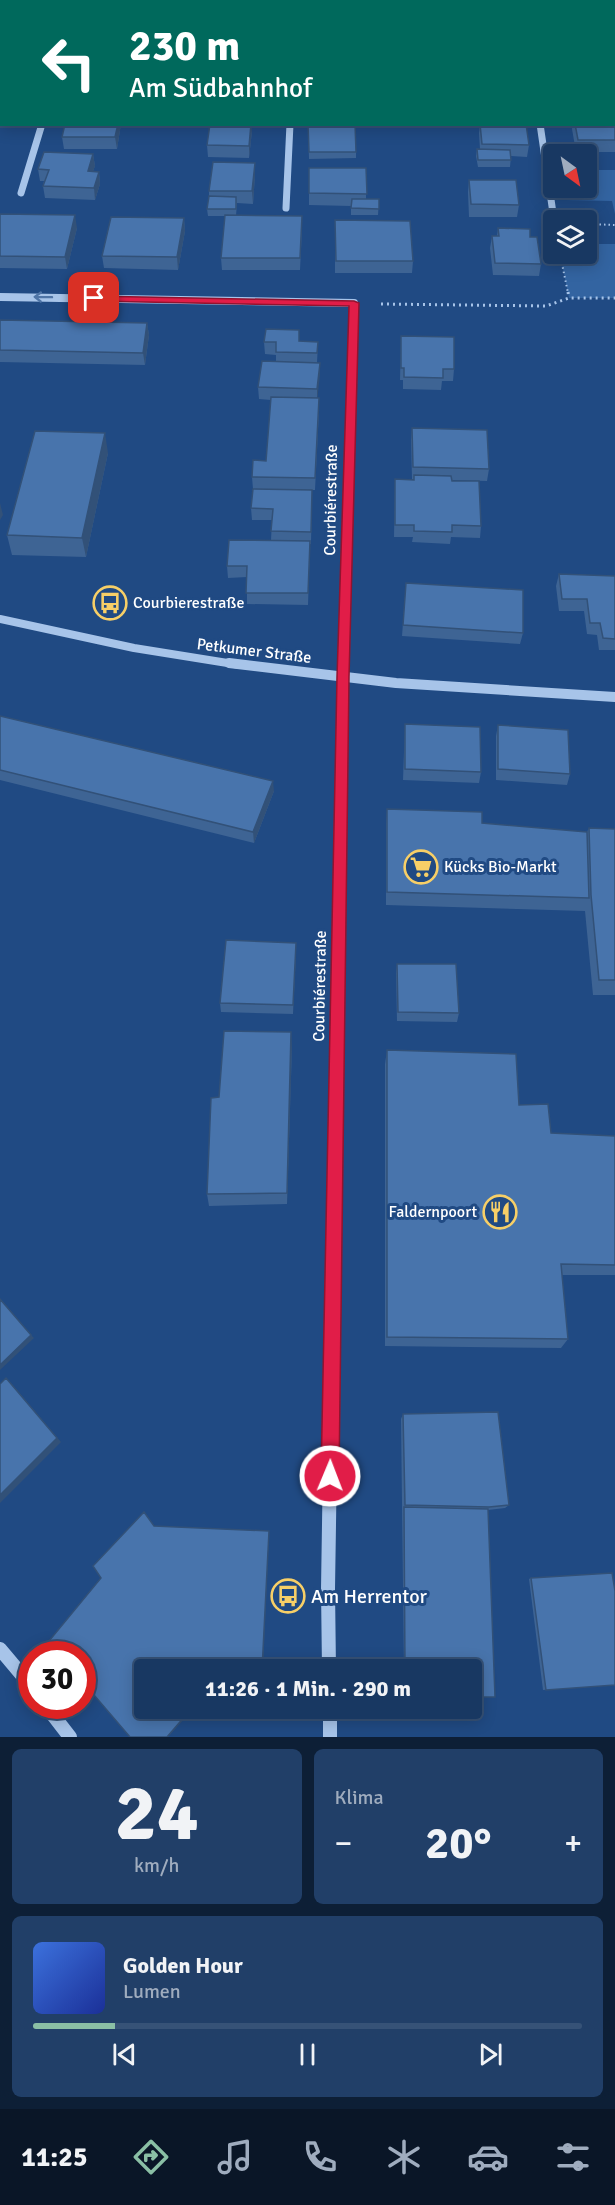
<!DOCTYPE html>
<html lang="de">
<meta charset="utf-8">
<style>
body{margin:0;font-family:Signika,sans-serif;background:#213f68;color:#f1f3f6;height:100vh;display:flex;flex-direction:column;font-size:22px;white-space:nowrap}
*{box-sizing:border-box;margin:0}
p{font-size:20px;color:#9facbe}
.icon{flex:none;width:33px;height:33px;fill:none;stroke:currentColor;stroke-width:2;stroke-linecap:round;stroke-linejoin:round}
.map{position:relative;height:1737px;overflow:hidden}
.side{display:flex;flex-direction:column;gap:12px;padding:12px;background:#0d1f36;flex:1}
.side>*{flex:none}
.top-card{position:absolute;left:0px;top:0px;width:615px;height:126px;box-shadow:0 3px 15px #0003,0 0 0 2px #365277;background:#00695c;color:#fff;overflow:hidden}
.needle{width:39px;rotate:147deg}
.controls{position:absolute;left:543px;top:144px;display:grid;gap:12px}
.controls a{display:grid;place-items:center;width:54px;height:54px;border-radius:6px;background:#183862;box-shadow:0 3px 15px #0003,0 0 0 2px #365277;font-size:30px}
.speed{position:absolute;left:18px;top:1641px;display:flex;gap:12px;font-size:30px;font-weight:700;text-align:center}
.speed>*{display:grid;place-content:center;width:78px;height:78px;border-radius:50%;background:#183862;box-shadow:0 3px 15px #0003,0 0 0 2px #365277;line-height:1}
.speed .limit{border:9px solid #d22;background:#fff;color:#111}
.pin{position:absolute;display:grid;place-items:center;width:51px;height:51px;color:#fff;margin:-26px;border-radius:12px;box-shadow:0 3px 9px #0006}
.me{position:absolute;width:66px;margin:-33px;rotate:1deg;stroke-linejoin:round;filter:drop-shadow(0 0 4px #0008)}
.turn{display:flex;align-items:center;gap:21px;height:126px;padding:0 30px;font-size:27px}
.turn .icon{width:78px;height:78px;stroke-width:2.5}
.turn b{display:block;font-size:42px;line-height:51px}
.big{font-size:45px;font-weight:700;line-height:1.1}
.side .card{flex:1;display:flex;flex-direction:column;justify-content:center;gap:9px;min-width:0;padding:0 21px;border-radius:9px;background:#213f68}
.side .dial{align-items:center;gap:0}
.dial b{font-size:78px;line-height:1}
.song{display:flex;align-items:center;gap:18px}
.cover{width:72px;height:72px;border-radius:9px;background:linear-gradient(135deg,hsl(220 70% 55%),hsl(230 70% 35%))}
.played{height:6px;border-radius:3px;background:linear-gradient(90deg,#8abfa5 15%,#365277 15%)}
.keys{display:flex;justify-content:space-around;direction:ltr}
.heat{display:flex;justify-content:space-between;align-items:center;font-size:33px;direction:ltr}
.side .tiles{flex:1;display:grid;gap:12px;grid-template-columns:1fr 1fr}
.card:last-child{grid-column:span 2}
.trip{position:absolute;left:134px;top:1659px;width:348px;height:60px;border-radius:6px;background:#183862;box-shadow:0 3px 15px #0003,0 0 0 2px #365277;font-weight:700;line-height:60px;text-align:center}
.menu{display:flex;height:96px;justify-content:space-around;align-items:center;background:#0a1627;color:#9facbe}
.menu .icon{width:42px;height:42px}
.menu .on{color:#8abfa5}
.menu b{font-size:27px;color:#f1f3f6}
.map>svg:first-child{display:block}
.green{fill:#3364a1}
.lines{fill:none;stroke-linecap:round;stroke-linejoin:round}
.path-far1{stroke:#a7c4e9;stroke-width:2;stroke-dasharray:1.5 3;stroke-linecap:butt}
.path{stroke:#a7c4e9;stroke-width:3;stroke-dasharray:2 4;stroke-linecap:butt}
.minor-far3{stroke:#a7c4e9;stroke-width:7}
.minor-far2{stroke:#a7c4e9;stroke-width:8}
.minor-far1{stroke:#a7c4e9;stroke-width:10}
.minor{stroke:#a7c4e9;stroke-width:14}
.wall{fill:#3e6494}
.shaded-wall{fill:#325178}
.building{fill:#4874ac;stroke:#325178;stroke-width:1.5}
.oneway{stroke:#4f75a7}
.route{fill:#e11d48;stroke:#92132f;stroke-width:1.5}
.labels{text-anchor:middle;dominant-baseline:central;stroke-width:6;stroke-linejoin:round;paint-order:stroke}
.street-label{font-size:16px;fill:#fff;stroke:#204a83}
.poi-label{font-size:16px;fill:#fff;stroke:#204a83;text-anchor:start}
.near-poi-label{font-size:20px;fill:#fff;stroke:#204a83;text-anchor:start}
</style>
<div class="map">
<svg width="615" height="1737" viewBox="0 0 615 1737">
<rect width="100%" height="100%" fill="#204a83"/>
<path class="green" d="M587 170H615V214L612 201 565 200 563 188H586Z
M587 244H615V298H569L560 254H586Z"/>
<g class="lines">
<path class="path-far1" d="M586 224 615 225
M560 254 568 293"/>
<path class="path" d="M568 292 569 298
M381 304 546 306 569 298H615"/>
<path class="minor-far3" d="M540 124 554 220
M21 193 42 124
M286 208 290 124"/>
<path class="minor-far2" d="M0 297 354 303 343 665
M0 619 134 648 240 665"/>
<path class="minor-far1" d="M229 663 396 683 615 697
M335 1137 343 663"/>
<path class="minor" d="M0 1649 32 1687
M329 1670 328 1589 335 1136
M46 1706 70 1737
M330 1708V1737"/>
</g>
<path class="wall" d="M0 0 2 2V29H0Z
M508 0H615V16H614V2H509Z
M0 70H2V102H0Z
M615 118V152H576L572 129 573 124Z
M65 124H121L117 149H64L62 137Z
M308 124 356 152V158L309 159Z
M480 124H526L529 145 527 157 511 156 510 167H478L476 156 477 149H480L479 133Z
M252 131 249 158 208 157 207 145Z
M93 154 95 166 93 171 99 172 100 184 95 200 45 198 43 186 44 181H40L38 169Z
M255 163V175L253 204 237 203 236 216 302 228 300 270H222L221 258 225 216H208L207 209 209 196V191Z
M309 168H366V199H379L378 215H351V206L309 205Z
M469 180 519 205 517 217H469L468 192Z
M0 214 77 228 67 269 0 268Z
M184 218 185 231 178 270 104 268 102 256Z
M498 228 530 237 541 264 539 276 493 275 490 248 492 236H497Z
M335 233 413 261 412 273H335Z
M0 320 147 323 149 335 145 365 0 362Z
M299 330V341L318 342 317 363H320L317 398H319V410L315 490H312L311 544H310L308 605 247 604V577L228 578 227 566 271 540 272 520H252L251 508 253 489 252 477 266 461 271 400 259 399 258 387 276 361V355L265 354 264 342Z
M401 336 454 369 453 381H442L441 390 403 389V380H400Z
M412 428 489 469 487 481 452 480 481 526 480 538 451 537 450 544 412 542 413 537H394L395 479 413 480 412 479 411 440Z
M108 453 86 557 12 555 7 535Z
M559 574 615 576V650H599L597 635 587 634 584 611H559L556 586Z
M406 583 523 633 520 644 402 636Z
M0 716 274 791 254 843 0 780Z
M405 724 481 772 479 783 403 780Z
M498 725 570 774 567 785 496 780V736Z
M387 809 482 823 587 832 589 828 615 829V995H593L585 911 386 905V823Z
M296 952 293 1014 221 1012 220 1003Z
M397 964 459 1013 457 1022 397 1021 396 973Z
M292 1046 287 1204 209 1206 207 1194 219 1097Z
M387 1050 519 1105 551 1133 615 1136V1275H562L568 1339 561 1348 385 1346V1064Z
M403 1414 509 1505 505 1508 488 1510 471 1670H404L401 1419Z
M531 1578 615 1685 543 1690 529 1579Z"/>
<path class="shaded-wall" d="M0 112 2 120 0 128Z
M118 124H121L117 149 115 137Z
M251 124 252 131 249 158V146Z
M93 154 95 166 89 183 88 171Z
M255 163V175L253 204 252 191Z
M99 172 100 184 95 200 94 188Z
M75 215 77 228 67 269 65 257Z
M184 218 185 231 178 270 177 257Z
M147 323 149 335 145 365 143 353Z
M320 363V375L317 402V389Z
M105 433 108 453 86 557 82 538Z
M0 503 3 515 0 520Z
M273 781 274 791 254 843 253 832Z
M296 943V952L293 1014V1005Z
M291 1032 292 1046 287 1204V1193Z
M31 1335 34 1338 0 1370V1365Z
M11 1383 61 1442 0 1503V1495Z
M269 1531 263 1670H262Z
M192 1708H194L168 1737H167Z"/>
<path class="building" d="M0 0H33V2H2V17H0Z
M62 0H355V2H62Z
M409 0H462V2H409Z
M0 70H2V90H0Z
M614 118H615V140H578L575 124H614Z
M65 124H118L115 137H62Z
M210 124H251L249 146 207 145Z
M308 124H355L356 152H309Z
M480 124H526L529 145 482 144Z
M477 149 510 150 511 160H478Z
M44 152 93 154 88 171 99 172 94 188 43 186 49 170 38 169Z
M213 162 255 163 252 191H209Z
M309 168H366L367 194 309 193Z
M469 180H516L519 205 471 204Z
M209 196 236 197V209H207Z
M352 199H379V209L351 208Z
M0 214 75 215 65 257 0 256Z
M225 215 302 216 300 258H221Z
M111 217 184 218 177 257 102 256Z
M335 220 410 221 413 261H336Z
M498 228 530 229V237H537L541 264 495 263 492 236H499Z
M0 320 147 323 143 353 0 350Z
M266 329 299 330V341L318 342 317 353 276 352V342H264Z
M401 336 454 337V369H443V378L404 377V368H401Z
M262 361 320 363 317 389 258 387Z
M271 397 319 398 315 478 252 477 253 460 266 461Z
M412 428 487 430 489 469 413 467Z
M35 431 105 433 82 538 7 535Z
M414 475 451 476 452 481H479L481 526 452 525V532L414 531V525H395V479L414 480Z
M253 489 312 490 311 532 271 531 273 509 251 508Z
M229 540 310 541 308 593H246L247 566H227Z
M559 574 615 576V639L603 638 600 623H590L587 599H562Z
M406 583 523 590V633L403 625Z
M0 716 273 781 253 832 0 770Z
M405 724 480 727 481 772 405 769Z
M498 725 568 730 570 774 498 769Z
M387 809 482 812V823L587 832 589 898 387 892Z
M589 828 615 829V980H599L591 895Z
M226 940 296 943 293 1005 220 1003Z
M397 964H456L459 1013 398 1012Z
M224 1031 291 1032 287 1193 207 1194 211 1098 219 1097Z
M387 1050 516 1054 519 1105 548 1104 551 1133 615 1136V1265L561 1264 568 1339 387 1337Z
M0 1299 31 1335 0 1365Z
M6 1378 57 1438 0 1495V1384Z
M498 1412 509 1505 489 1507 405 1505 403 1414Z
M404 1507 488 1509 495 1697H471V1670H405Z
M144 1512 154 1526 269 1531 262 1670H144V1708H192L167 1737H130L82 1681V1654H60L49 1641 101 1578 93 1566Z
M612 1573 615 1591V1685L546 1690 531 1578Z"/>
<defs><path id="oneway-shaft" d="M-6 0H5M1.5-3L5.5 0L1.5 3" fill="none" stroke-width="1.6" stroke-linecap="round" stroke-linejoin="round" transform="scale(1.5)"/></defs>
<use class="oneway" href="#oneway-shaft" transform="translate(43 297) rotate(-179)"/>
<path class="route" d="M91 296 354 301 359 303 349 677 339 1476 337 1483 330 1485 324 1483 321 1476 337 677 349 306 94 301H91Z"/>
<defs>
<g id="bus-ring" transform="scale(1.725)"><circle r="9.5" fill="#204a83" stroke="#f7cf67" stroke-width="1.5"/><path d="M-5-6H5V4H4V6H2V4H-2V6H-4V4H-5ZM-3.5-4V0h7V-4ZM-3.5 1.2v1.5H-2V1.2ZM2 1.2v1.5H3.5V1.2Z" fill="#f7cf67"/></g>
<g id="supermarket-ring" transform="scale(1.725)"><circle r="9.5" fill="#204a83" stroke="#f7cf67" stroke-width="1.5"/><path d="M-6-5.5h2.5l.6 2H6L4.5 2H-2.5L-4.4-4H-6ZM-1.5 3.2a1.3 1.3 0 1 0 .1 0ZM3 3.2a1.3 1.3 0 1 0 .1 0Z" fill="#f7cf67"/></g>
<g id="restaurant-ring" transform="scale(1.725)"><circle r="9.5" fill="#204a83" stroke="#f7cf67" stroke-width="1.5"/><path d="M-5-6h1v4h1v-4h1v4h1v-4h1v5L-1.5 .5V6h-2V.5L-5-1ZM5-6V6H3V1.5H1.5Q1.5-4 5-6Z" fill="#f7cf67"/></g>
</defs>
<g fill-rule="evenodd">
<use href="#bus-ring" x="110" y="603"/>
<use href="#supermarket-ring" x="421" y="867"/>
<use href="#restaurant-ring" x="500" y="1212"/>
<use href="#bus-ring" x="288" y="1596"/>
</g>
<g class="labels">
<g class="street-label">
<text transform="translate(331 500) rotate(-89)">Courbiérestraße</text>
<text transform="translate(254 651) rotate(7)">Petkumer Straße</text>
<text transform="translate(320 986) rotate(-89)">Courbiérestraße</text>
</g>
<g class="poi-label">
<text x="133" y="603">Courbierestraße</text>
<text x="444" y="867">Kücks Bio-Markt</text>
<text x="477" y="1212" text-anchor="end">Faldernpoort</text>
</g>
<g class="near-poi-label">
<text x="311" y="1596">Am Herrentor</text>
</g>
</g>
</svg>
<div class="controls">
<a><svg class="needle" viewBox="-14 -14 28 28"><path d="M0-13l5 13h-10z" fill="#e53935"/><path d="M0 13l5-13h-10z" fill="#9facbe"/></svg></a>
<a><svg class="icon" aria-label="layers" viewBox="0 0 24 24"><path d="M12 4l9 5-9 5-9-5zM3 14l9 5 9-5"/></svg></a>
</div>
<div class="speed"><div class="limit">30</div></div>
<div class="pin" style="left:94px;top:298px;background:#d93025"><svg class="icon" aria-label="arrive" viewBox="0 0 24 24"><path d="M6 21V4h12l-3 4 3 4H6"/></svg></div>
<svg class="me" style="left:330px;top:1476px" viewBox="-20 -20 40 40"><circle r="17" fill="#e11d48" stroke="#fff" stroke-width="3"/><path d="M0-11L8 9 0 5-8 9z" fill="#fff"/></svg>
<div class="trip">11:26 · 1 Min. · 290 m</div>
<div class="top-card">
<div class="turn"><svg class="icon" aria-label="left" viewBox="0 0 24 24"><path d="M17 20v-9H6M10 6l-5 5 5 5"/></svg><div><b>230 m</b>Am Südbahnhof</div></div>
</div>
</div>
<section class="side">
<div class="tiles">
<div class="card dial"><b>24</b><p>km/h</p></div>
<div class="card"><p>Klima</p>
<div class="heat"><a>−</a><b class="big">20°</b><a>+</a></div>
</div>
<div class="card">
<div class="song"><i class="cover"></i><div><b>Golden Hour</b><p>Lumen</p></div></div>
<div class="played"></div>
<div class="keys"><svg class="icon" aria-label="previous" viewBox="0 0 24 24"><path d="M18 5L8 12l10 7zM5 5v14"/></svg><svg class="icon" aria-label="pause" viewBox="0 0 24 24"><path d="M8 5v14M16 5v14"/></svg><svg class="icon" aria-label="next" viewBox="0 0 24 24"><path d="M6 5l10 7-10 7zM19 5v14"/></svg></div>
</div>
</div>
</section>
<nav class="menu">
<b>11:25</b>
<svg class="icon on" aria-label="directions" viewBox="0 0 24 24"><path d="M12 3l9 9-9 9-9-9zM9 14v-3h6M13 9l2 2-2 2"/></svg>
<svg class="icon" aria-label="music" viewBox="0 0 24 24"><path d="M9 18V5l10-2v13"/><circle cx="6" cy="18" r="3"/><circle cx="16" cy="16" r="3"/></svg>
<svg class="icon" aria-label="phone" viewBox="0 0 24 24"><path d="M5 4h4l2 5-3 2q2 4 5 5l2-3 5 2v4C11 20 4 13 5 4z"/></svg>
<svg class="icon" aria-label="climate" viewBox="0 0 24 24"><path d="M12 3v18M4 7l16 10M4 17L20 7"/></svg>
<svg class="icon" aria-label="car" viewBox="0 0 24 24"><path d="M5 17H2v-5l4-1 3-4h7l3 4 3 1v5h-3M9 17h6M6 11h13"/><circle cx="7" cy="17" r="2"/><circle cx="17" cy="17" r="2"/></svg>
<svg class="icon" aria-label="filters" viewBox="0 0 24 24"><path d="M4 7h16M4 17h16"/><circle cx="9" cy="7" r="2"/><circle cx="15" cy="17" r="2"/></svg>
</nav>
